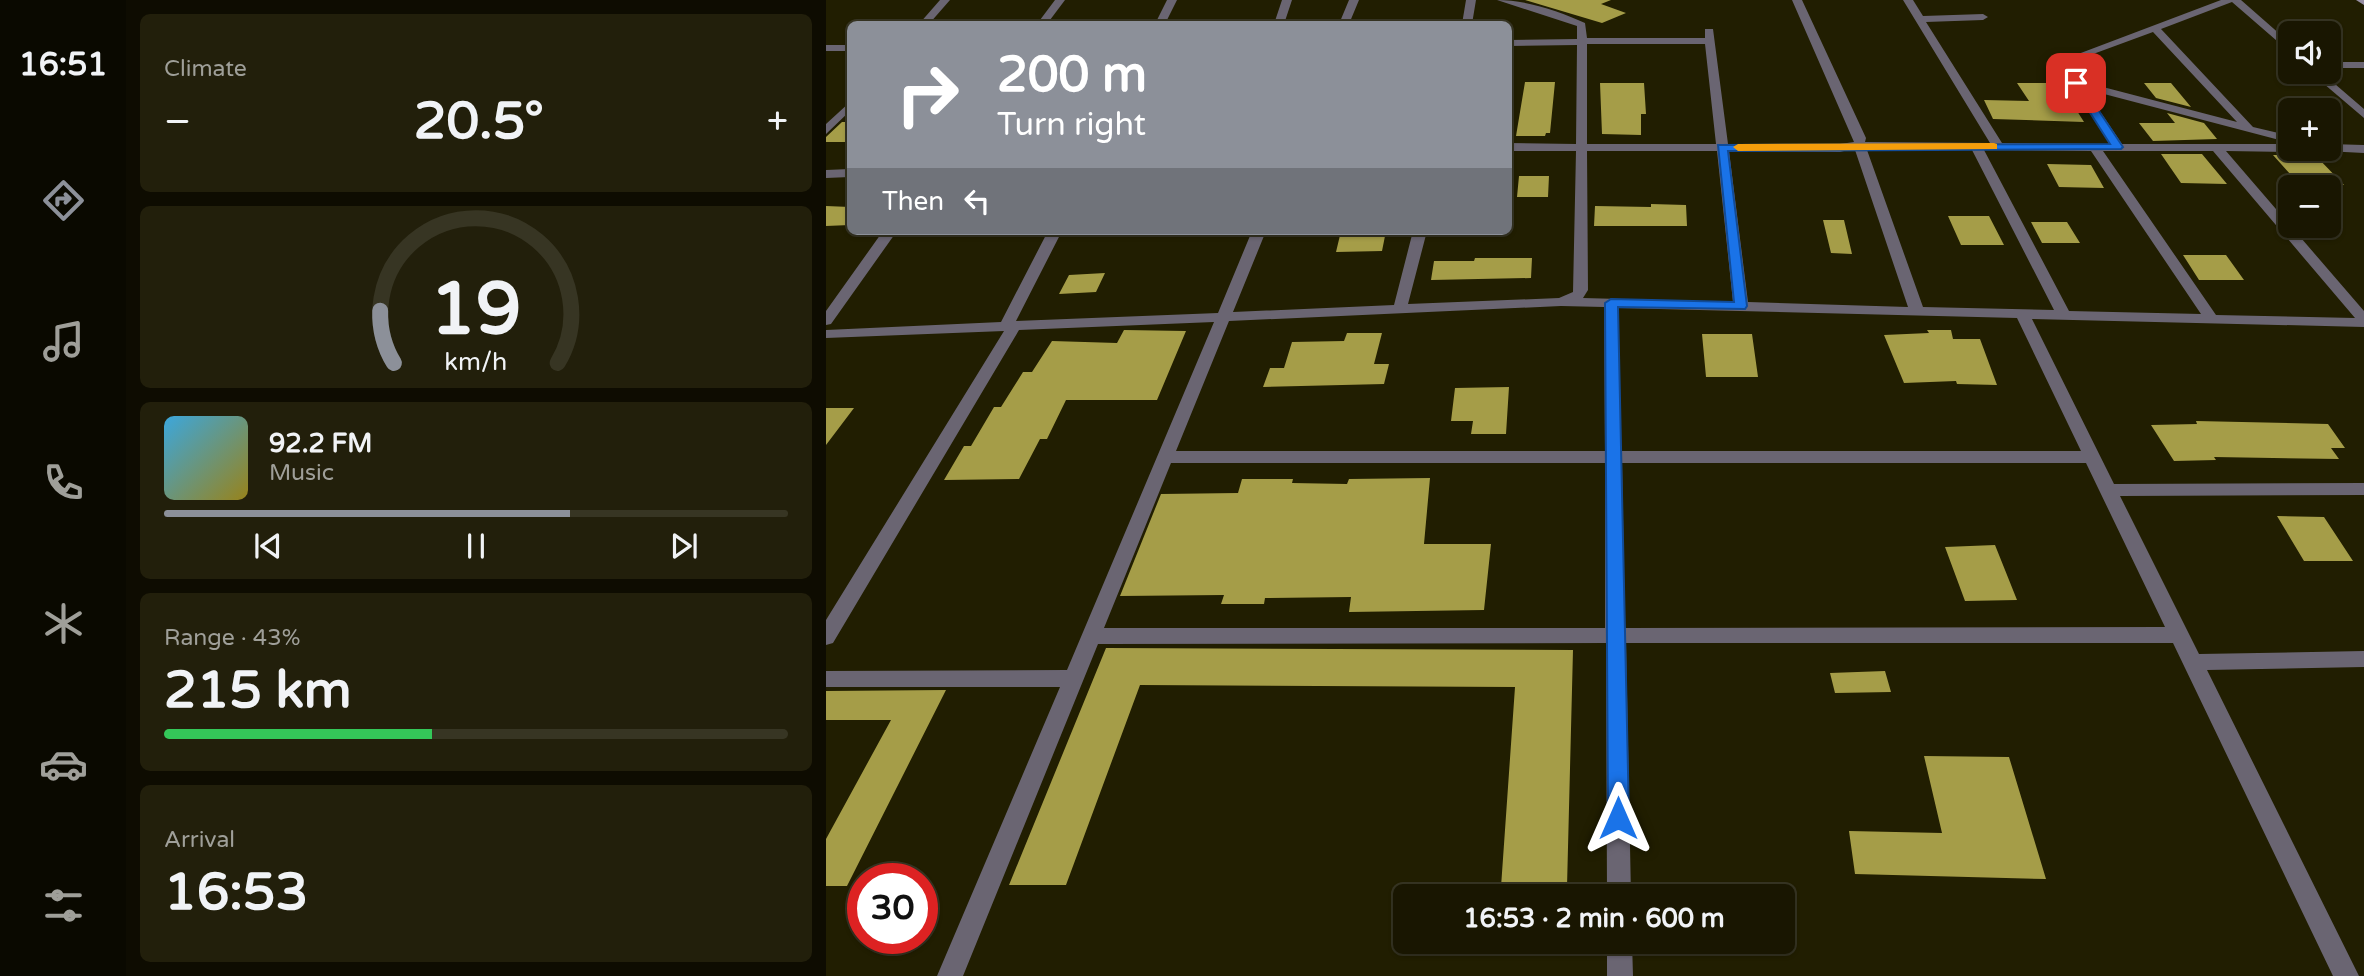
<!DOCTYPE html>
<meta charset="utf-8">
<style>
body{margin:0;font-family:"Varela Round",sans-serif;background:#221f0b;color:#f1f3f6;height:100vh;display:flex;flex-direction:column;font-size:26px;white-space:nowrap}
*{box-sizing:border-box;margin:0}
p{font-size:23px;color:#9f9f99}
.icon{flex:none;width:38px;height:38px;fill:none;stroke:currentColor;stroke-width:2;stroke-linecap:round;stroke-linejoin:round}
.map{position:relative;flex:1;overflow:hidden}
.panel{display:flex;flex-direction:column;gap:14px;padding:14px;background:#0e0c01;width:700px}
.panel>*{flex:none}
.hud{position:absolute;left:21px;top:21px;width:665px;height:214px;border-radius:10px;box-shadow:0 2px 5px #0004,0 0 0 2px #373523;background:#8c9099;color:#fff;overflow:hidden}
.buttons{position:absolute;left:1452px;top:21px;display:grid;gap:14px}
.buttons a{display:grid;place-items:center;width:63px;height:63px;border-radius:10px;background:#191601;box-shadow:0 2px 5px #0004,0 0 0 2px #373523;font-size:35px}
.speed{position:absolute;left:21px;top:863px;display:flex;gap:14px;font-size:35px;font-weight:700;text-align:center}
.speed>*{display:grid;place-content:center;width:91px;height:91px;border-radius:50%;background:#191601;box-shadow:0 2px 5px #0004,0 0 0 2px #373523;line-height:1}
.speed .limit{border:10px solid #d22;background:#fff;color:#111}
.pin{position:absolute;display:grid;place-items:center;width:60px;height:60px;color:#fff;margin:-30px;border-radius:14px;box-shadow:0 4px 10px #0006}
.me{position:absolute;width:77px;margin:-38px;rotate:0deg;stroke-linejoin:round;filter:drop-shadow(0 0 5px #0008)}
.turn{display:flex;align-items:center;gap:24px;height:147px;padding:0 35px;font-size:32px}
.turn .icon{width:91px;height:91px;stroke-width:2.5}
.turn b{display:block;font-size:49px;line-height:60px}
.then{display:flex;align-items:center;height:66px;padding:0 35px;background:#0003;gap:14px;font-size:26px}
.big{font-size:52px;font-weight:800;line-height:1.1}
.panel .widget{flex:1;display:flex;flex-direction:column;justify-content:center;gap:10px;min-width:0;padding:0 24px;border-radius:10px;background:#221f0b}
.panel .dial{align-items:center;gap:0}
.dial svg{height:182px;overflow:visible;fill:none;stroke:#373523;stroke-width:7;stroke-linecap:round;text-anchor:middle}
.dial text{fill:#f1f3f6;stroke:none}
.song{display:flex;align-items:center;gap:21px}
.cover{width:84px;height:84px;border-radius:10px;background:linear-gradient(135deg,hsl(200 70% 55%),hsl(50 70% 35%))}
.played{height:7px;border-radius:4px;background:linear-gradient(90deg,#8c9099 65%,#373523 65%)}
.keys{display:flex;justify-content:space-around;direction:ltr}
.heat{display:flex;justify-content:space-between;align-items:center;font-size:38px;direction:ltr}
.charge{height:10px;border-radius:5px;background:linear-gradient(90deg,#34c759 43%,#373523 0)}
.trip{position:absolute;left:567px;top:884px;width:402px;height:70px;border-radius:10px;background:#191601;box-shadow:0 2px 5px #0004,0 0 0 2px #373523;font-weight:800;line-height:70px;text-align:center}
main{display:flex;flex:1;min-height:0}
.tab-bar{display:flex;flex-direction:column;width:126px;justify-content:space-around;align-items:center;background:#0a0900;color:#9f9f99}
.tab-bar .icon{width:49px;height:49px}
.tab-bar .selected{color:#8c9099}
.tab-bar b{font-size:32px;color:#f1f3f6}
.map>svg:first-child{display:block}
.building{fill:#a59d48}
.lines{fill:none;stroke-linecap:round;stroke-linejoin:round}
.street{fill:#6a6572;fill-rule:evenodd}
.secondary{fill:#968ea3;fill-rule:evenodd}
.route{fill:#1a73e8;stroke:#114b97;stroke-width:2}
.slow{fill:#f59e0b}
</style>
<main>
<nav class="tab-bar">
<b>16:51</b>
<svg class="icon selected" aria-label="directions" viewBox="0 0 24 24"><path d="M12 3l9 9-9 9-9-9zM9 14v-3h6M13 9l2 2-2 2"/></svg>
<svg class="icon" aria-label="music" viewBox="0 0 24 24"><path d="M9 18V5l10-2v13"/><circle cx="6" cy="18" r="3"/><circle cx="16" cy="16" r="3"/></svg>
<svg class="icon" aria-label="phone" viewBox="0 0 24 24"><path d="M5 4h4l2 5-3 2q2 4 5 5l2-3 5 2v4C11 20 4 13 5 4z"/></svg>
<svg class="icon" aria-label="climate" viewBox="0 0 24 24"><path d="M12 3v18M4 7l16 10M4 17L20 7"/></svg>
<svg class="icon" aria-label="car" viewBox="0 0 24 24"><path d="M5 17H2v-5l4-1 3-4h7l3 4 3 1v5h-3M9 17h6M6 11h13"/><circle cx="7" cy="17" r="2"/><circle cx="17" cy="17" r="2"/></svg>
<svg class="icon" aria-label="filters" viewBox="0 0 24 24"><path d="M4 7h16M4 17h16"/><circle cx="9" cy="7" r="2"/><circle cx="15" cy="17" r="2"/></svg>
</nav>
<section class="panel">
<div class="widget"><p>Climate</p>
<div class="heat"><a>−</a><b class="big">20.5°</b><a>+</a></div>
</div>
<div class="widget dial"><svg viewBox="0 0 100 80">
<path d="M14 69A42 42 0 1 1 86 69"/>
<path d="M14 69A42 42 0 0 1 8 46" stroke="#8c9099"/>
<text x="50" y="56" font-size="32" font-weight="700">19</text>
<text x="50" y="72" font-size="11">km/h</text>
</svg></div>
<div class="widget">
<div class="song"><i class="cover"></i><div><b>92.2 FM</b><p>Music</p></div></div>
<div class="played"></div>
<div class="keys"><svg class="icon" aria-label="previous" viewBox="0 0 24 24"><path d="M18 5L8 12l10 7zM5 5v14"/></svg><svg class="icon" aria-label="pause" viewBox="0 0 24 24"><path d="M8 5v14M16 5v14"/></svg><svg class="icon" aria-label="next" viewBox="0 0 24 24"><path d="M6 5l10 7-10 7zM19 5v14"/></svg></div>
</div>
<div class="widget"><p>Range · 43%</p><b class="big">215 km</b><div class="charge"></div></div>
<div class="widget"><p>Arrival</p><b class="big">16:53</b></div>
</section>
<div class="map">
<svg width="1538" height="976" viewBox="0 0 1538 976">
<rect width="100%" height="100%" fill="#211e01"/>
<path class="building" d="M699 0H785L775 4 800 13 776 23Z
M699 82H729L724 133H720L719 136H690Z
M774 83H818L820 114H815V135L776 134Z
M1191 83H1223L1238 103H1246L1258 122 1167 119 1158 100 1203 101Z
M1318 83H1345L1365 107 1330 98Z
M1341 113 1378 123 1391 139 1327 141 1313 123H1349Z
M16 122H24V142H0V137Z
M1335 154H1376L1401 184 1355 183Z
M1447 155H1489L1518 185H1474Z
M1221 164 1265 165 1278 188 1233 187Z
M693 176H723L722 197H691Z
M825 204 860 205 861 226H768L769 206 825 207Z
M0 206 24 207V225L0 226Z
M1122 216H1163L1178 245H1135Z
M997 220H1018L1026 254 1005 253Z
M1205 222H1241L1254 243H1216Z
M515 231H560L556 251 510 252Z
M1357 255H1400L1418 280H1373Z
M649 258H706L705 278 605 280 608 261H648Z
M279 273 270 292 233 294 243 275Z
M298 330 360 331 331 400H240L221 439H214L193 479 118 480 138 446H145L168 407H175L197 372H206L226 341 291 343Z
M1101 330H1125L1127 339H1154L1171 385 1131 384 1130 381 1078 383 1058 335 1103 333Z
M521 333H556L548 364H563L558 384 437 387 444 368H458L466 342 518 341Z
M876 334H926L932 377H880Z
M683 387 680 434H645L647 421H625L629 388Z
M0 408H28L0 445Z
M1370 421 1502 424 1519 448H1505L1513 459 1388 457 1390 460 1348 461 1325 425 1371 424Z
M604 478 598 544H665L658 610 523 612 525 597 439 598 438 604H395L398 595 294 596 335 494 412 493 416 479H467L466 483 521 484 523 479Z
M1451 516 1498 517 1527 561H1478Z
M1169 545 1191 600 1139 601 1119 547Z
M280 648 747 650 741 887H675L689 687 314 685 240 885H183Z
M1059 671 1065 692 1009 693 1004 673Z
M120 690 21 886H0V839L65 720H0V691Z
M1098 756 1183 757 1220 879 1029 874 1023 831 1116 833Z"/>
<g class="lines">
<path class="street" d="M114 0H124L103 24H93Z
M229 0H239L221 24H211Z
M341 0H351L339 24H329Z
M456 0H466L458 24H448Z
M523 0H533L523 24H513Z
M640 0H650L646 24H636Z
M671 0C700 0 733 11 759 23L761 38H879V29H887L902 144H1014L1028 142 966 0H976L1040 138 1039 142 1164 143 1077 0H1087L1097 16 1157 14 1162 17 1157 20 1100 22 1176 143 1284 144 1243 80 1248 77 1254 81 1411 122 1327 32 1240 64 1231 62 1395 0H1415L1465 44V53L1406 2 1335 29 1427 127 1465 136V143L1259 89 1296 144H1465V149H1470L1465 152 1400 151 1538 311V327L1206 319 1288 484 1538 483V495L1294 496 1373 654 1538 651V667L1381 670 1533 976H1507L1347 643H800L805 896H781L780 643 272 644 137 976H111L234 687H0V671L241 670 388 322 193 330 7 643 0 645V620L178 331 0 338V330L175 322 222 231H236L190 321 392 313 426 231H440L407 312 568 305 587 231H601L582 304 733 298 747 292 750 151H682V143L750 144 751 45 682 46V40L751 39V26ZM761 44H879L890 144H761ZM1026 149 1029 150 1082 307 922 302 903 151 1014 152ZM1041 150H1146L1228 310 1097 307ZM1158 150 1265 151 1375 314 1243 311ZM761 151H891L907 302 757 298 762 290ZM1277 151H1387L1529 318 1390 315ZM735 306 778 307 779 451H350L403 321ZM792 308 1191 318 1255 451H795ZM345 463H779V628H278ZM796 463H1260L1339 627 799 628Z
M0 45H24V51H0Z
M1503 62H1538V68H1503Z
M1484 72H1495L1538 109V118Z
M24 102V111L0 134V124Z
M1503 144 1538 145V153L1499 151 1498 149H1503Z
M24 169V177L0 178V170Z
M57 231H71L5 324 0 325V311Z
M781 942H806L807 976H781Z"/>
<path class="secondary" d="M1530 0H1538V5Z"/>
</g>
<path class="route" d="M1246 81H1253L1297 147 1295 149 902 151 921 306 919 309 792 307 803 818 800 825 792 827 785 825 782 818 779 303 785 299 908 302 892 145 1284 144 1245 83Z"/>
<path class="slow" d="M1168 143 1171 144V149L912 151 907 147 912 144Z"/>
</svg>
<div class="buttons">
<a><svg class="icon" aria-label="sound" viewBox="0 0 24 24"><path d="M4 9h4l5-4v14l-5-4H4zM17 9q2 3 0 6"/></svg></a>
<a>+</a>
<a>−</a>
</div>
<div class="speed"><div class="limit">30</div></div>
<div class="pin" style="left:1250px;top:83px;background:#d93025"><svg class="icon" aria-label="arrive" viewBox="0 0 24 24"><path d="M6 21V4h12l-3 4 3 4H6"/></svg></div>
<svg class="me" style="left:792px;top:818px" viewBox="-20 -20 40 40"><path d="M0-17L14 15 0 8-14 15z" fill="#1a73e8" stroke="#fff" stroke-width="4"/></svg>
<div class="trip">16:53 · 2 min · 600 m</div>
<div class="hud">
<div class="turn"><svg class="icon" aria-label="right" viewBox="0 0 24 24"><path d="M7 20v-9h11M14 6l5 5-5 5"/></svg><div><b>200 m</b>Turn right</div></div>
<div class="then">Then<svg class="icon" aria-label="left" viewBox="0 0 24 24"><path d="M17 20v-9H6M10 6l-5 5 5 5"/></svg></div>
</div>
</div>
</main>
